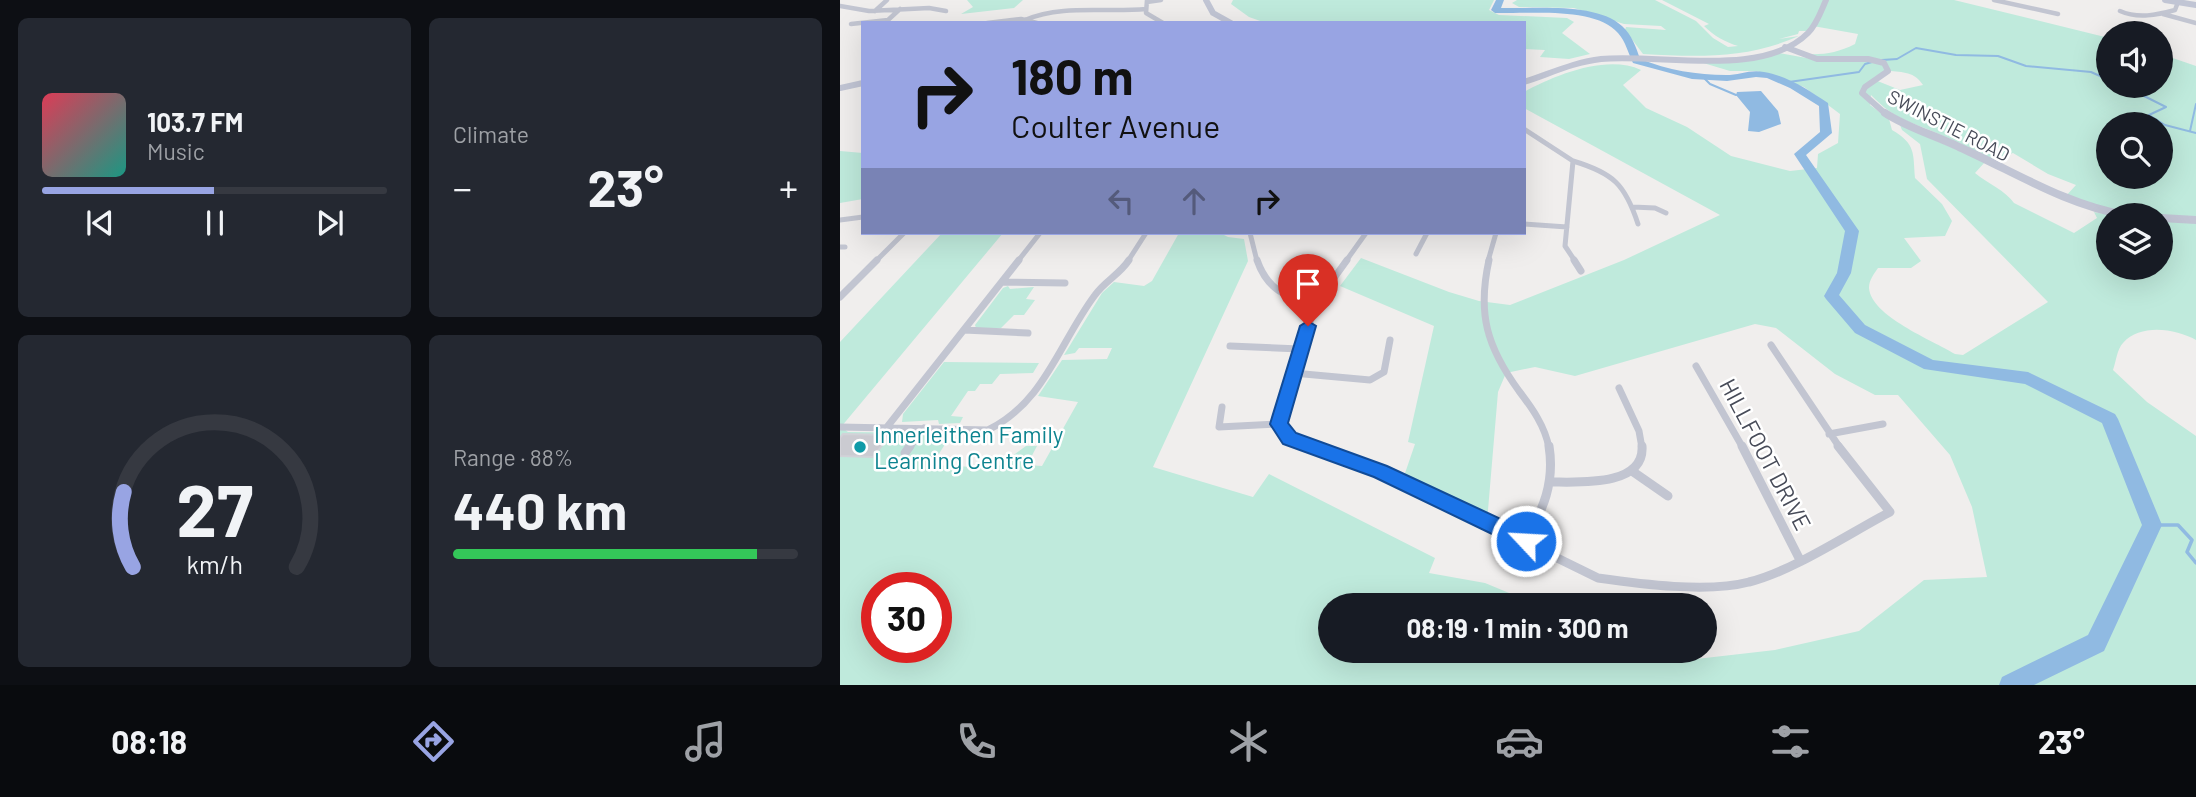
<!DOCTYPE html>
<meta charset="utf-8">
<style>
body{margin:0;font-family:Barlow,sans-serif;background:#242831;color:#f1f3f6;height:100vh;display:flex;flex-direction:column;font-size:26px;white-space:nowrap}
*{box-sizing:border-box;margin:0}
p{font-size:23px;color:#9ea1a6}
.icon{flex:none;width:38px;height:38px;fill:none;stroke:currentColor;stroke-width:2;stroke-linecap:round;stroke-linejoin:round}
.map{position:relative;flex:1;overflow:hidden}
.details{display:flex;flex-direction:column;gap:18px;padding:18px;background:#0d0f14;width:840px}
.details>*{flex:none}
.guide{position:absolute;left:21px;top:21px;width:665px;height:214px;border-radius:0px;box-shadow:0 7px 28px #0002;background:#98a4e3;color:#111;overflow:hidden}
.tools{position:absolute;left:1256px;top:21px;display:grid;gap:14px}
.tools a{display:grid;place-items:center;width:77px;height:77px;border-radius:50%;background:#171b24;box-shadow:0 7px 28px #0002;font-size:35px}
.speed{position:absolute;left:21px;top:572px;display:flex;gap:14px;font-size:35px;font-weight:700;text-align:center}
.speed>*{display:grid;place-content:center;width:91px;height:91px;border-radius:50%;background:#171b24;box-shadow:0 7px 28px #0002;line-height:1}
.speed .limit{border:10px solid #d22;background:#fff;color:#111}
.pin{position:absolute;display:grid;place-items:center;width:60px;height:60px;color:#fff;margin:-72px -30px;border-radius:50% 50% 50% 0;rotate:-45deg;box-shadow:0 0 7px #0007}
.pin .icon{rotate:45deg}
.me{position:absolute;width:77px;margin:-38px;rotate:295deg;stroke-linejoin:round;filter:drop-shadow(0 0 5px #0008)}
.turn{display:flex;align-items:center;gap:24px;height:147px;padding:0 35px;font-size:32px}
.turn .icon{width:91px;height:91px;stroke-width:2.5}
.turn b{display:block;font-size:49px;line-height:60px}
.lanes{display:flex;align-items:center;height:66px;padding:0 35px;background:#0003;justify-content:center;gap:35px;direction:ltr}
.lanes .off{opacity:.35}
.big{font-size:52px;font-weight:700;line-height:1.1}
.details .card{flex:1;display:flex;flex-direction:column;justify-content:center;gap:10px;min-width:0;padding:0 24px;border-radius:10px;background:#242831}
.details .dial{align-items:center;gap:0}
.dial svg{height:182px;overflow:visible;fill:none;stroke:#363941;stroke-width:7;stroke-linecap:round;text-anchor:middle}
.dial text{fill:#f1f3f6;stroke:none}
.song{display:flex;align-items:center;gap:21px}
.cover{width:84px;height:84px;border-radius:10px;background:linear-gradient(135deg,hsl(350 70% 55%),hsl(170 70% 35%))}
.played{height:7px;border-radius:4px;background:linear-gradient(90deg,#98a4e3 50%,#363941 50%)}
.keys{display:flex;justify-content:space-around;direction:ltr}
.heat{display:flex;justify-content:space-between;align-items:center;font-size:38px;direction:ltr}
.charge{height:10px;border-radius:5px;background:linear-gradient(90deg,#34c759 88%,#363941 0)}
.details .tiles{flex:1;display:grid;gap:18px;grid-template-columns:repeat(2,1fr)}
.trip{position:absolute;left:478px;top:593px;width:399px;height:70px;border-radius:35px;background:#171b24;box-shadow:0 7px 28px #0002;font-weight:700;line-height:70px;text-align:center}
.menu{display:flex;height:112px;justify-content:space-around;align-items:center;background:#090b0e;color:#9ea1a6}
.menu .icon{width:49px;height:49px}
.menu .active{color:#98a4e3}
.menu b{font-size:32px;color:#f1f3f6}
main{display:flex;flex:1;min-height:0}
.map>svg:first-child{display:block}
.green{fill:#bfeadc;fill-rule:evenodd}
.water{fill:#90bae2}
.lines{fill:none;stroke-linecap:round;stroke-linejoin:round}
.stream-far1{stroke:#90bae2;stroke-width:2}
.stream{stroke:#90bae2;stroke-width:3.5}
.river{fill:#90bae2;fill-rule:evenodd}
.building{fill:#cbcbd1;stroke:#d2d2d8;stroke-width:2}
.street-far3{stroke:#c2c5d1;stroke-width:4.5}
.street-far2{stroke:#c2c5d1;stroke-width:5}
.street-far1{stroke:#c2c5d1;stroke-width:7}
.street{stroke:#c2c5d1;stroke-width:9}
.secondary-far1{stroke:#c1c5d4;stroke-width:6}
.secondary{stroke:#c1c5d4;stroke-width:8}
.route{fill:#1a73e8;stroke:#114b97;stroke-width:2}
.culture-dot{fill:#0f9aa8;stroke:#fff;stroke-width:2.5}
.labels{text-anchor:middle;dominant-baseline:central;stroke-width:5;stroke-linejoin:round;paint-order:stroke}
.far-street-label{font-size:19px;fill:#474b58;stroke:#fff}
.culture-label{font-size:23px;fill:#0d838f;stroke:#fff;text-anchor:start}
.street-label{font-size:23px;fill:#474b58;stroke:#fff}
</style>
<main>
<section class="details">
<div class="tiles">
<div class="card">
<div class="song"><i class="cover"></i><div><b>103.7 FM</b><p>Music</p></div></div>
<div class="played"></div>
<div class="keys"><svg class="icon" aria-label="previous" viewBox="0 0 24 24"><path d="M18 5L8 12l10 7zM5 5v14"/></svg><svg class="icon" aria-label="pause" viewBox="0 0 24 24"><path d="M8 5v14M16 5v14"/></svg><svg class="icon" aria-label="next" viewBox="0 0 24 24"><path d="M6 5l10 7-10 7zM19 5v14"/></svg></div>
</div>
<div class="card"><p>Climate</p>
<div class="heat"><a>−</a><b class="big">23°</b><a>+</a></div>
</div>
<div class="card dial"><svg viewBox="0 0 100 80">
<path d="M14 69A42 42 0 1 1 86 69"/>
<path d="M14 69A42 42 0 0 1 10 36" stroke="#98a4e3"/>
<text x="50" y="56" font-size="32" font-weight="700">27</text>
<text x="50" y="72" font-size="11">km/h</text>
</svg></div>
<div class="card"><p>Range · 88%</p><b class="big">440 km</b><div class="charge"></div></div>
</div>
</section>
<div class="map">
<svg width="1356" height="685" viewBox="0 0 1356 685">
<rect width="100%" height="100%" fill="#f0eeed"/>
<path class="green" d="M127 0H183L174 8 121 14 133 7Z
M393 0H654L649 10 659 15 727 18 734 22 722 33 750 54 729 59 700 57 705 50 684 49V23H426L409 17 391 4Z
M677 0H815L856 21 873 38 888 47 898 46C885 42 874 36 864 26L869 24 822 0H1114L1269 38V86H1321V54L1356 66V218L1270 211 1225 197 1236 185 1208 174 1173 153 1151 160C1135 151 1118 142 1101 135 1070 121 1056 121 1031 95L1030 105 1049 119 1052 130C1076 144 1073 153 1075 178L1102 204 1112 221 1105 236 1064 238 1081 261 1071 268H1038C1034 274 1029 280 1029 288 1031 316 1092 340 1115 354L1123 355 1208 302 1087 179 1080 144 1062 130 1060 125 1145 162 1135 173C1147 183 1166 191 1174 203L1234 233 1257 218 1254 212 1269 215V268H1321V221L1356 223V340C1336 329 1301 323 1283 343 1277 349 1276 362 1273 370L1307 402 1356 436V685H0V342L102 233H163L1 427 8 432 112 433 92 465 156 468 186 446H197L187 465 202 466 238 402 198 396 222 360 267 359 272 348H239L235 353 224 355 262 293 274 282 304 286 312 281 339 233H380L388 237 404 239 408 261 313 467 413 497 429 474 595 558 589 573 645 583 698 605 490 606V651H804L830 662 935 650 1019 631 1084 580 1147 577 1132 507 1110 455 1058 395H1035L995 374 936 328 915 324 735 376 695 367 666 373 658 392 647 522 562 482 575 444 568 442 594 326 500 286 521 258 609 292 639 301 670 305 784 260 880 215 684 108V92C715 75 767 54 801 70L783 85 806 108 847 127 891 156 950 171 977 168 978 154 998 143 1000 114 964 87 917 71H890L860 62 939 53 972 59 965 54C984 55 997 53 1015 44L1018 34 973 26 969 31H959L958 34 939 39 959 36C907 59 859 57 803 54L785 30 786 27 826 30 821 26 784 24 734 8 679 7 672 3ZM1048 71C1063 72 1075 72 1083 85L1060 90 1035 80ZM1269 124H1321V177H1269ZM37 588H96V648H37Z
M0 151 23 153V199L0 203Z
M168 286 170 289 194 287 186 299 195 300 184 315H174L161 328H136L135 325 163 288Z
M104 362 199 363 193 373 160 374 152 384H140L135 391H128L111 416 123 417 120 423 99 424 98 420 62 422 63 414Z"/>
<path class="water" d="M921 91 938 111 941 124 919 132 908 131 910 112 896 95 897 92Z"/>
<g class="lines">
<path class="stream-far1" d="M1042 60 1057 59 1076 48 1116 55 1158 56 1186 66 1251 72 1269 80
M863 77 870 84 896 95
M949 82 1019 72 1025 64 1032 62
M1284 86 1326 107 1309 115 1325 125 1356 133
M1350 131 1356 104"/>
<path class="stream" d="M1312 525H1338L1352 540 1347 552 1356 563"/>
<path class="river" d="M656 0H664L661 8C694 9 756 2 782 26 792 35 796 47 800 59 828 70 857 75 886 75 899 75 911 69 924 72 948 76 968 90 988 103L992 133 966 155 1019 231 1011 273 999 295 1025 325 1093 360 1188 372 1275 414 1278 419 1322 525 1264 651 1194 685H1159L1162 677 1248 635 1302 525 1262 423 1185 384 1084 369 1015 333 986 299 984 296 997 273 1005 231 954 154 980 132 979 106 950 88 927 78 916 77 887 81 852 79 793 63C788 53 786 42 778 33 756 6 687 14 655 13L651 10Z"/>
</g>
<path class="building" d="M3 434 50 435 33 457 0 456V438Z"/>
<g class="lines">
<path class="street-far3" d="M307 0 306 13 323 23
M1154 0 1218 14
M307 2 321 0
M0 6 29 11 89 8 106 11
M35 11 47 0
M1280 11C1298 19 1317 15 1335 10L1338 2
M1323 14 1356 23
M185 20C223 4 265 13 306 9
M147 23 181 19 197 23
M11 24 48 20 60 9"/>
<path class="street-far2" d="M684 129 733 161 725 246 735 261
M733 161C773 173 785 184 798 224
M793 207 815 208 826 213
M0 220 23 217
M684 224 727 227
M410 233 417 261
M0 247H5
M576 254 587 233
M36 261 64 233
M178 261 200 233
M288 261 306 233
M506 261 526 233
M648 261 656 233"/>
<path class="street-far1" d="M417 260C427 289 446 299 476 303
M649 260C637 314 647 347 679 391 692 408 705 426 709 448
M734 260 741 271
M162 282 225 283
M0 297 37 260
M124 330 188 333
M931 345 1000 448
M390 346 460 349
M856 366 903 448
M453 373 530 380 544 372 550 340
M779 388 799 431 802 448
M382 407 379 427 439 424
M439 424 449 439 474 448
M439 424 476 303 507 260
M0 427 148 430C205 402 219 343 255 295 265 281 280 274 289 260
M47 427 179 260
M989 434 1043 424
M69 448 84 428"/>
<path class="street" d="M469 446 540 471 758 578C800 584 868 593 909 582 951 572 1010 533 1050 512L998 446
M902 446 960 560
M65 453 70 446
M792 471 828 496
M711 482C738 482 805 487 802 446
M686 541C703 509 715 483 709 446"/>
<path class="secondary-far1" d="M366 0 373 13 391 23
M1325 0 1356 5
M945 47 977 59H1028L1044 63 1048 71 1025 87 1022 93 1047 115
M684 82C709 74 734 62 761 59 820 53 922 79 968 33 977 24 981 11 986 0
M0 88 23 83"/>
<path class="secondary" d="M1045 113C1068 128 1094 135 1119 147 1175 172 1224 204 1285 215
M1321 218 1356 220"/>
</g>
<path class="route" d="M468 321 476 326 448 423 456 433 547 466 693 534 696 541 693 547 686 550 679 547 534 477 443 444 430 424 460 326Z"/>
<circle class="culture-dot" cx="20" cy="447" r="7"/>
<g class="labels">
<g class="far-street-label">
<text transform="translate(1109 125) rotate(27)">SWINSTIE ROAD</text>
</g>
<g class="culture-label">
<text x="34" y="434">Innerleithen Family<tspan x="34" dy="26">Learning Centre</tspan></text>
</g>
<g class="street-label">
<text transform="translate(926 454) rotate(62)">HILLFOOT DRIVE</text>
</g>
</g>
</svg>
<div class="tools">
<a><svg class="icon" aria-label="sound" viewBox="0 0 24 24"><path d="M4 9h4l5-4v14l-5-4H4zM17 9q2 3 0 6"/></svg></a>
<a><svg class="icon" aria-label="search" viewBox="0 0 24 24"><circle cx="10" cy="10" r="6"/><path d="M15 15l6 6"/></svg></a>
<a><svg class="icon" aria-label="layers" viewBox="0 0 24 24"><path d="M12 4l9 5-9 5-9-5zM3 14l9 5 9-5"/></svg></a>
</div>
<div class="speed"><div class="limit">30</div></div>
<div class="pin" style="left:468px;top:326px;background:#d93025"><svg class="icon" aria-label="arrive" viewBox="0 0 24 24"><path d="M6 21V4h12l-3 4 3 4H6"/></svg></div>
<svg class="me" style="left:686px;top:541px" viewBox="-20 -20 40 40"><circle r="17" fill="#1a73e8" stroke="#fff" stroke-width="3"/><path d="M0-11L8 9 0 5-8 9z" fill="#fff"/></svg>
<div class="trip">08:19 · 1 min · 300 m</div>
<div class="guide">
<div class="turn"><svg class="icon" aria-label="right" viewBox="0 0 24 24"><path d="M7 20v-9h11M14 6l5 5-5 5"/></svg><div><b>180 m</b>Coulter Avenue</div></div>
<div class="lanes"><svg class="icon off" aria-label="left" viewBox="0 0 24 24"><path d="M17 20v-9H6M10 6l-5 5 5 5"/></svg><svg class="icon off" aria-label="ahead" viewBox="0 0 24 24"><path d="M12 20V5M6 11l6-6 6 6"/></svg><svg class="icon" aria-label="right" viewBox="0 0 24 24"><path d="M7 20v-9h11M14 6l5 5-5 5"/></svg></div>
</div>
</div>
</main>
<nav class="menu">
<b>08:18</b>
<svg class="icon active" aria-label="directions" viewBox="0 0 24 24"><path d="M12 3l9 9-9 9-9-9zM9 14v-3h6M13 9l2 2-2 2"/></svg>
<svg class="icon" aria-label="music" viewBox="0 0 24 24"><path d="M9 18V5l10-2v13"/><circle cx="6" cy="18" r="3"/><circle cx="16" cy="16" r="3"/></svg>
<svg class="icon" aria-label="phone" viewBox="0 0 24 24"><path d="M5 4h4l2 5-3 2q2 4 5 5l2-3 5 2v4C11 20 4 13 5 4z"/></svg>
<svg class="icon" aria-label="climate" viewBox="0 0 24 24"><path d="M12 3v18M4 7l16 10M4 17L20 7"/></svg>
<svg class="icon" aria-label="car" viewBox="0 0 24 24"><path d="M5 17H2v-5l4-1 3-4h7l3 4 3 1v5h-3M9 17h6M6 11h13"/><circle cx="7" cy="17" r="2"/><circle cx="17" cy="17" r="2"/></svg>
<svg class="icon" aria-label="filters" viewBox="0 0 24 24"><path d="M4 7h16M4 17h16"/><circle cx="9" cy="7" r="2"/><circle cx="15" cy="17" r="2"/></svg>
<b>23°</b>
</nav>
